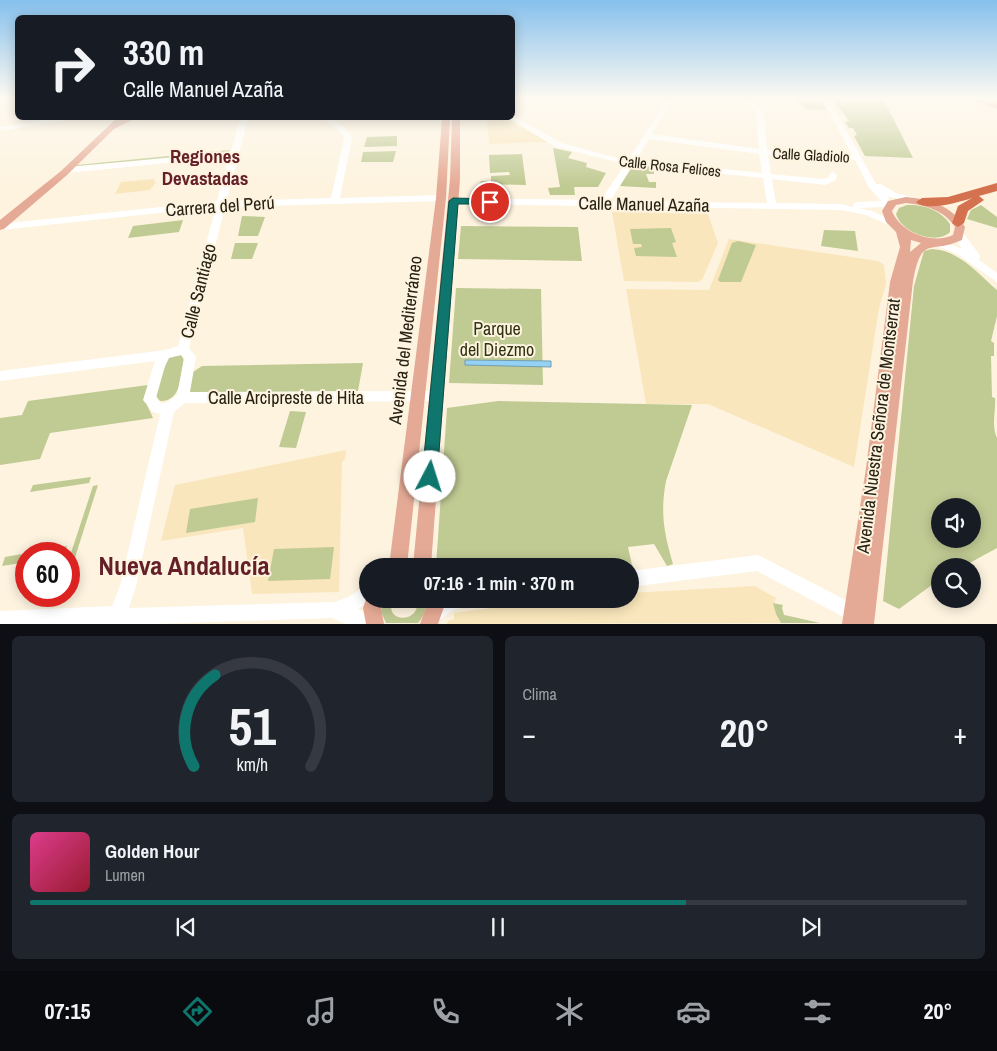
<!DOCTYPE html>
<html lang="es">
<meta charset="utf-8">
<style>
body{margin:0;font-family:"Archivo Narrow",sans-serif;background:#20242c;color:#f1f3f6;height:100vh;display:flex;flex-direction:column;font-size:19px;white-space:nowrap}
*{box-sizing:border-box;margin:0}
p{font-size:16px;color:#9ea1a6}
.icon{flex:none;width:28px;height:28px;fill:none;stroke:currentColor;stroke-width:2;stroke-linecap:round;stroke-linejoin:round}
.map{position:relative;height:624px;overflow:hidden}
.drawer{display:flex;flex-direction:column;gap:12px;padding:12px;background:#0d0f14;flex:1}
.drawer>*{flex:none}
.banner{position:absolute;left:15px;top:15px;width:500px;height:105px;border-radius:8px;box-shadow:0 2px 12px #0003;background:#171b24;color:#f1f3f6;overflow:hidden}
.buttons{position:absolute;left:931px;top:498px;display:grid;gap:10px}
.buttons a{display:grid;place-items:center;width:50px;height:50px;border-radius:50%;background:#171b24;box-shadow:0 2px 12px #0003;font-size:25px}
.speed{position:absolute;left:15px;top:542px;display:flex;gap:10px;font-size:25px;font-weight:700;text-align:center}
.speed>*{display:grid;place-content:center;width:65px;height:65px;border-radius:50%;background:#171b24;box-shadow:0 2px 12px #0003;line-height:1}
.speed .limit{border:8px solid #d22;background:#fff;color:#111}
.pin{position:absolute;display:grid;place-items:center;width:42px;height:42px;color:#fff;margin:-21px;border:2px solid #fff;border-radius:50%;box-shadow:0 1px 5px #0007}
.me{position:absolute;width:55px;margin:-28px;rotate:5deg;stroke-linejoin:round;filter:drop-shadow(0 0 4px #0008)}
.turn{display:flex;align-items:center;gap:18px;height:105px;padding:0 25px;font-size:22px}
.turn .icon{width:65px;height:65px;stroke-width:2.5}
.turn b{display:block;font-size:35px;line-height:42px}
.big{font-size:38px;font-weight:700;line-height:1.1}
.drawer .widget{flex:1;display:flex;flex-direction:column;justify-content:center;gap:8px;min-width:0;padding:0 18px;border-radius:8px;background:#20242c}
.drawer .dial{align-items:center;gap:0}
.dial svg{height:130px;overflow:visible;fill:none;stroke:#363941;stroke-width:7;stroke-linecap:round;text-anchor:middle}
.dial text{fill:#f1f3f6;stroke:none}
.song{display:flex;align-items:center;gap:15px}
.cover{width:60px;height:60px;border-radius:8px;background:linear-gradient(135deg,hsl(330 70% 55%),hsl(350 70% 35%))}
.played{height:5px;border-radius:2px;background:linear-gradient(90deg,#0f766e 70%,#363941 70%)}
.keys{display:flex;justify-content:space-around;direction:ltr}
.heat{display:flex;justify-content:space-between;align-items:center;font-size:28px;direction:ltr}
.drawer .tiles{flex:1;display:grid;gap:12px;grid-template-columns:1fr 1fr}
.widget:last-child{grid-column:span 2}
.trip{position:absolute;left:359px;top:558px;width:280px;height:50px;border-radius:25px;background:#171b24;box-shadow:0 2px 12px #0003;font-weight:700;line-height:50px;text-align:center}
.menu{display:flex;height:80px;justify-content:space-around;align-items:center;background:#090b0e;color:#9ea1a6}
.menu .icon{width:35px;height:35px}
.menu .current{color:#0f766e}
.menu b{font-size:22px;color:#f1f3f6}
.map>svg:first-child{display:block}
.built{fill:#f9e6bc}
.green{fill:#c0ca93;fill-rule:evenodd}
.water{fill:#93d2f5;stroke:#739db2}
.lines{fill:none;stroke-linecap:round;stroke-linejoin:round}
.secondary{fill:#fff;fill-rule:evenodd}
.primary{fill:#e5aa95;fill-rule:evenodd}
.highway{fill:#d4724f;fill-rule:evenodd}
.route{fill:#0f766e;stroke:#0a4d48}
.labels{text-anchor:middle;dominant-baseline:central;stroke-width:4;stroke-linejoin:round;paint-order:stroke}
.far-street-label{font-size:15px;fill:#272114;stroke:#fdf3df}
.street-label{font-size:18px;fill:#272114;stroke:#fdf3df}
.park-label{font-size:18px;fill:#2f3312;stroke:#fdf3df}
.far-district-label{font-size:19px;font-weight:bold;fill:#641f28;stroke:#fdf3df}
.near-district-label{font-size:26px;font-weight:bold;fill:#641f28;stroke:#fdf3df}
</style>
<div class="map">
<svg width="997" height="624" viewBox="0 0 997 624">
<rect width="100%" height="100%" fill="#fdf3df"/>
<path class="built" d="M487 118H506L549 142 489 144Z
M155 179 154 182H156L150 190 115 194 121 182Z
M612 212 708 214 718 243 702 280 698 282 624 281Z
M729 239 878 261 884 265 886 284 879 308 854 467 708 404H646L626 289 709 290Z
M346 450 345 459 342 462 339 592 252 594 243 528 161 541 175 485Z
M755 586 776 598 774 603 776 614 781 623 447 624 448 621 454 619V613L536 602 564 599H630V593Z"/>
<path class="green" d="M794 99H821L826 110 806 109Z
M832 99 884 100 913 158 865 156 854 136 857 135 853 128H849L845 122 849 121C844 113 837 107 832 99Z
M367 137 397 136V146L364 147Z
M553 148 572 152 568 158 587 163 586 167 606 173 598 187H574L575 195H550L548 188 560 187Z
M229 150 230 153 73 167 77 165Z
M396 151 393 162H361L363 152Z
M522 154 526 185 480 184 481 181H491V176L510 175 509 172 490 173 489 155Z
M633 165 653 166 654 174H646L649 182H656V188L620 186Z
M907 205C923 204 941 210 950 224V232C936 246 901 232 896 214L899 208Z
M981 205 997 217V228L967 219 971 210Z
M242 216 265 217 258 236H238Z
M183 220 179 232 128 238 133 226Z
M461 226 578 227 582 261 458 259Z
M671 228 676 242 672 243 677 257 636 256 634 248 642 247 641 244H633L630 229Z
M824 230 855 231 858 251 821 246Z
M738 241 756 245 741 282H720L718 280 732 243Z
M235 243H258L252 259H231Z
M932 249C959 250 978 274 997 290V316L991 341 994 343V356H991L992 397 995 398C996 411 991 425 997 438V548L964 566H940V579L899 609 883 601 914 286 924 251ZM940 506H972V539H940Z
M456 288 541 289 543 385 449 383Z
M181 355 184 360C181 376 181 402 160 401L156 396 162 373 169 357Z
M363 363 358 391 190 393 188 388 193 372 202 366Z
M148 385 147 405 153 418 50 433 40 459 0 465V418L22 415 28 401Z
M498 401 692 405 666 481C660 513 664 533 673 564L667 566 654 544 628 547 632 565H629L436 566 447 408Z
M290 411 306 412 296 448 279 447Z
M91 477 89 483 30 492 33 485Z
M98 485 72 567 69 568V559L93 486Z
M258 498 255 522 186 533 190 509Z
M67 546 65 554H26V562L2 566 5 557Z
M334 547 330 579 268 581 274 549Z
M383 599H393C382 624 422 624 417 599H426C427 608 424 616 418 623H386L381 612Z
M773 603 783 605 782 608 784 615 789 616 788 613 789 616 820 623H781L776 614Z"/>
<path class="water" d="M465 360 551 361V367L465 365Z"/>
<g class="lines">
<path class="secondary" d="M668 99H675L652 134 759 149 756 114 746 99H753L764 114 767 150 852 155 822 99H829L876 184H881L896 193 919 199 921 201 916 204 887 196 890 201 896 204 888 210 883 207 859 208 872 211 898 223 900 225 895 228 866 215 841 210 453 204 448 201 453 198 601 200 625 164 556 147 507 118 514 116 562 143 617 158 628 160ZM649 139 759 154 762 173 636 160ZM768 155 855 160 868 186 881 201 857 202 854 203 853 207 841 204 776 203 772 179 825 185 836 180 837 175 833 172 830 173 829 177 824 179 771 174ZM633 165 763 178 767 203 610 201Z
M56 118H72L68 120 0 131V127Z
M240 118H248L227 201 331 198 344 138 342 133 322 118C335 118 347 127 352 138L340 198 441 195 446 198 441 201 225 207 189 348 196 357 190 392 437 391 442 392 443 396 442 400 437 401 185 403 174 412 136 586 129 608 335 602 348 597 368 585V599H374L358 609 377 618 379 624H346L332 618 154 624H0V611L112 606 120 586 160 414 153 412 143 400 155 361 0 381V371L165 350 178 346 216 207 0 230V224L217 201 229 157 67 173 63 170 67 167 231 152ZM181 355 184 358 177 395 166 403H161L156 398 165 366 169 358Z
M959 232 963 233 979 254 980 257 979 260 997 273V282L957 254 932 244 931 242 936 239 962 249 954 235Z
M758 555 863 609 865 615 863 621 857 623 851 621 757 571 630 587V571Z
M441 599H473L471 605C465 607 459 608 454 610 444 614 441 624 428 622L426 616 428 610Z"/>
<path class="primary" d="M969 99H980L997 103V109Z
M117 118H136L114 129 67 175 4 229 0 230V220L61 171Z
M442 118H450L446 198 407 566H389L436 198Z
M452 118H460V179L431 566H413L450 179Z
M906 197C930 199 952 206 965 227L962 240C929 255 922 234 913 281L874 624H842L866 468 890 282 900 247 896 232 886 222 882 211 888 201ZM906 203C925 205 944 210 955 227L953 235C932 245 900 232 892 211L896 205ZM911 240 921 243 910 252Z
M368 593V599H383L381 608 384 624H366L363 608Z
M426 599H444V607L438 624H420L426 607Z"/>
<path class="highway" d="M997 183V191L979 196 984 200 968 211 964 223 958 227 952 223 958 206 972 198C960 202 925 212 916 202L922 198 948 197Z"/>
</g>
<linearGradient id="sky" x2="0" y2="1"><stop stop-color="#86c0ed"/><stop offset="0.53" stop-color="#fefaf1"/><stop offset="1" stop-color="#fefaf1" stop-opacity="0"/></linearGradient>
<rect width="997" height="186" fill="url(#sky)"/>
<path class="route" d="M453 198 490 199 495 202 490 204H458L437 477 435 481 430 483 425 481 422 477 449 201Z"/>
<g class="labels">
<g class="far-street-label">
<text transform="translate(811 155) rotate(3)">Calle Gladiolo</text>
<text transform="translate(670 166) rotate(6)">Calle Rosa Felices</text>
</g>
<g class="street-label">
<text transform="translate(644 204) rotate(1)">Calle Manuel Azaña</text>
<text transform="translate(220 206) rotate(-4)">Carrera del Perú</text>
<text transform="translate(198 291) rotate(-76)">Calle Santiago</text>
<text transform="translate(405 340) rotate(-83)">Avenida del Mediterráneo</text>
<text x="286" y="397">Calle Arcipreste de Hita</text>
<text transform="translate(878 426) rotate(-83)">Avenida Nuestra Señora de Montserrat</text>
</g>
<g class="park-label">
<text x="497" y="328">Parque<tspan x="497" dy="21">del Diezmo</tspan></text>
</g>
<g class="far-district-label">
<text x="205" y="156">Regiones<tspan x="205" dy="22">Devastadas</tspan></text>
</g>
<g class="near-district-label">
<text x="184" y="565">Nueva Andalucía</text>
</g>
</g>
</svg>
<div class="buttons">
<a><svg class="icon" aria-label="sound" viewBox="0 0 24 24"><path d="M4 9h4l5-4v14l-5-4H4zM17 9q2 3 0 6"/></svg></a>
<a><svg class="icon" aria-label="search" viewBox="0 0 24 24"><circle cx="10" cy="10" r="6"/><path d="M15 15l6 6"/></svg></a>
</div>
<div class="speed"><div class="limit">60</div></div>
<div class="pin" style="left:490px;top:202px;background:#d93025"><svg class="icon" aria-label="arrive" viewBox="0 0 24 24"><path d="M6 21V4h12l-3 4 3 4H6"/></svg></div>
<svg class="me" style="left:430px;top:477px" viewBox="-20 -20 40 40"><circle r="19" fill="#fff"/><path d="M0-13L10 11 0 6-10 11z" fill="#0f766e"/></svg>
<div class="trip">07:16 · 1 min · 370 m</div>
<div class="banner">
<div class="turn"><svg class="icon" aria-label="right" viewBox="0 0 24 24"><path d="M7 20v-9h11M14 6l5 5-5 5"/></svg><div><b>330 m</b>Calle Manuel Azaña</div></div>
</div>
</div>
<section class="drawer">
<div class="tiles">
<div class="widget dial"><svg viewBox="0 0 100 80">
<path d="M14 69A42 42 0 1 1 86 69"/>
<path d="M14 69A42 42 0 0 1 27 13" stroke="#0f766e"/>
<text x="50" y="56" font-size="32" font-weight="700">51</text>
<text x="50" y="72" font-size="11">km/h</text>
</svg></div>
<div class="widget"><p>Clima</p>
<div class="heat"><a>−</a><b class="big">20°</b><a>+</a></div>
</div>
<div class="widget">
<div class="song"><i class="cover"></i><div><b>Golden Hour</b><p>Lumen</p></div></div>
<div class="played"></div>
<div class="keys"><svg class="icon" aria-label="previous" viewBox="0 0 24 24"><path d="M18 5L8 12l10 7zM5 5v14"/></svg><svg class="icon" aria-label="pause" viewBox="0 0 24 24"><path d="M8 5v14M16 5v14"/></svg><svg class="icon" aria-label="next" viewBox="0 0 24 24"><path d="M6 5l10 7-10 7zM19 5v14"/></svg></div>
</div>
</div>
</section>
<nav class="menu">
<b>07:15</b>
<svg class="icon current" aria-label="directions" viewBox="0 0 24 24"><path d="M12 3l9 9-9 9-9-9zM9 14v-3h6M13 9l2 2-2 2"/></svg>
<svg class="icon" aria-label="music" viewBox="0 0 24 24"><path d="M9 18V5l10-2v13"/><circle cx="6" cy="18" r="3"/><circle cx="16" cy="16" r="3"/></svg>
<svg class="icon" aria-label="phone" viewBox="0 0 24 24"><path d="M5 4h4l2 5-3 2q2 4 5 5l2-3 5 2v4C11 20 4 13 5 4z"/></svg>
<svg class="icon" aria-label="climate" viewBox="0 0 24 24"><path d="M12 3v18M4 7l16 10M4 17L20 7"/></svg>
<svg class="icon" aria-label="car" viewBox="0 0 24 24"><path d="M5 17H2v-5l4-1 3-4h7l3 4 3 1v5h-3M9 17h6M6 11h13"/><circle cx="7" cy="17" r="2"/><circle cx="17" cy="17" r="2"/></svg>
<svg class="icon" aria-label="filters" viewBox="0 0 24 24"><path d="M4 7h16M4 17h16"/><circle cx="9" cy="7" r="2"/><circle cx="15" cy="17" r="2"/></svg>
<b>20°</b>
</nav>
